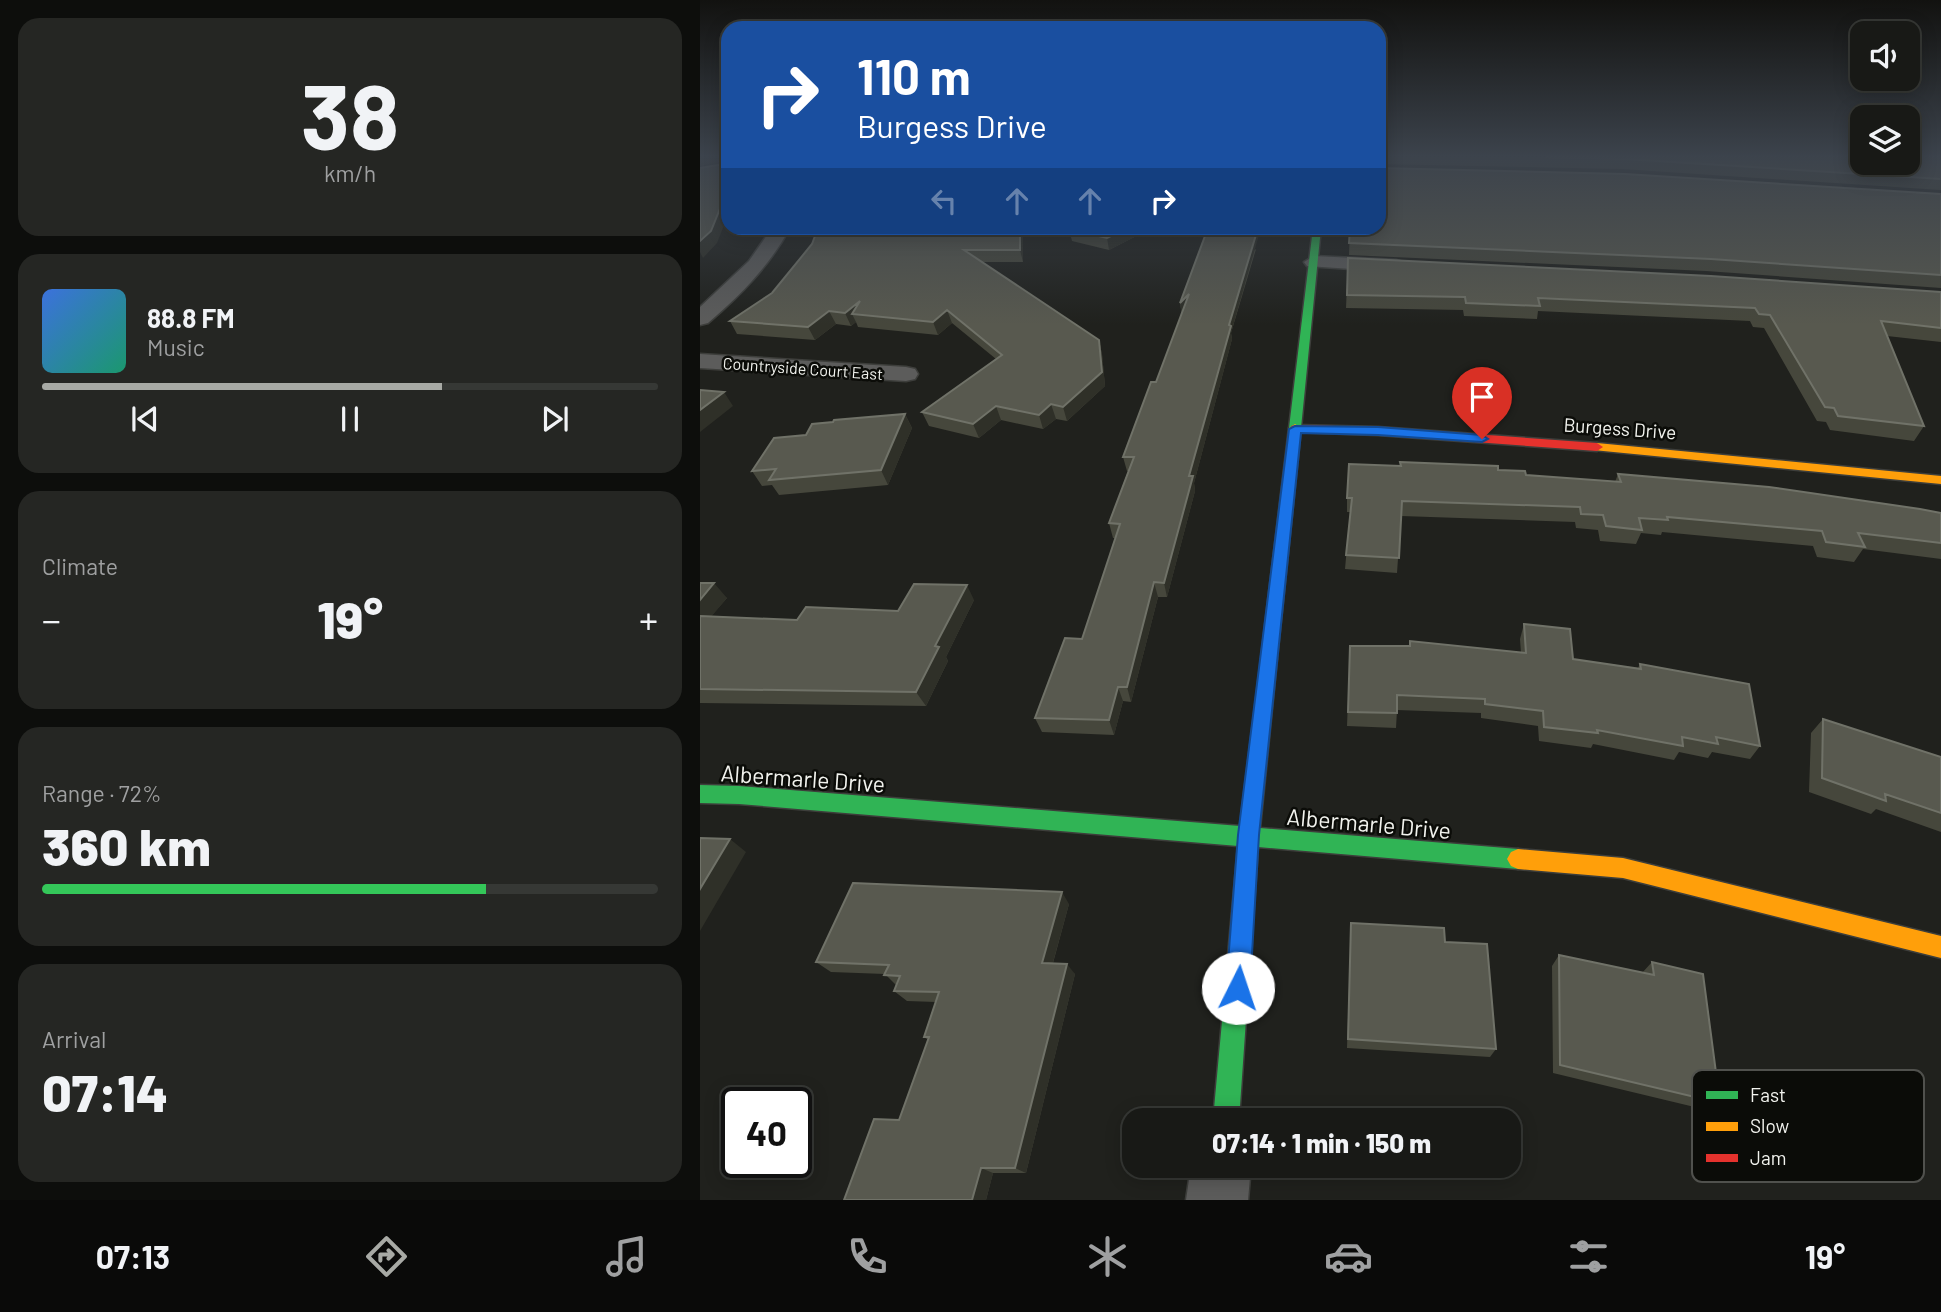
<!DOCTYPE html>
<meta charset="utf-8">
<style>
body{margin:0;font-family:Barlow,sans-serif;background:#252623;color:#f1f3f6;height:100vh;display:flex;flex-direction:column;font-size:26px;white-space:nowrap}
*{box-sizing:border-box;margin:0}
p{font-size:23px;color:#9fa0a1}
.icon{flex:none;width:38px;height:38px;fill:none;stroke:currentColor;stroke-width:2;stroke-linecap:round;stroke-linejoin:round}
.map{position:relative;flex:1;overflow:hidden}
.panel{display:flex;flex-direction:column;gap:18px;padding:18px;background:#0d0e0c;width:700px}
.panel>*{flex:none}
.hud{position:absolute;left:21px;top:21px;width:665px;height:214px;border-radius:21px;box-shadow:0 4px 18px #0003,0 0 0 2px #363835;background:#1a4fa0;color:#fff;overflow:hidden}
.controls{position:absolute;left:1150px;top:21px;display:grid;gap:14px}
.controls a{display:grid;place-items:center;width:70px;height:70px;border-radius:14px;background:#181916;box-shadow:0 4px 18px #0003,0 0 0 2px #363835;font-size:35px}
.speed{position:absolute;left:21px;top:1087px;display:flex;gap:14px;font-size:35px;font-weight:700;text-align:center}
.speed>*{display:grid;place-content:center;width:91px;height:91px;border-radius:50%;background:#181916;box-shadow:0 4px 18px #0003,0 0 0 2px #363835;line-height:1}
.speed .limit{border:4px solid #111;border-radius:10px;background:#fff;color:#111}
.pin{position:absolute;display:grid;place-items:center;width:60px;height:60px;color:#fff;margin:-72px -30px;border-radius:50% 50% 50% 0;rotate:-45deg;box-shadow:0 0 7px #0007}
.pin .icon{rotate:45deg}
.me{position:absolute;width:77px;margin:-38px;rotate:4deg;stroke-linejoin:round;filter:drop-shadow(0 0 5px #0008)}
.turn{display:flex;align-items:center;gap:24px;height:147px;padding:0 21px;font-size:32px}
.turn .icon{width:91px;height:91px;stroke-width:2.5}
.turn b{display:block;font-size:49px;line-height:60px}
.lanes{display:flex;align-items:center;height:66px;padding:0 21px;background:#0003;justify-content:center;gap:35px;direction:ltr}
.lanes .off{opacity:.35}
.big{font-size:52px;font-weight:800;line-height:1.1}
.panel .card{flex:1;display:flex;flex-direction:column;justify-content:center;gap:10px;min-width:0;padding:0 24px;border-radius:21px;background:#252623}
.panel .dial{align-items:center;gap:0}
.dial b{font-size:91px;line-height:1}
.song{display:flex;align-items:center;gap:21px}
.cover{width:84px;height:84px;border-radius:10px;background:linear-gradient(135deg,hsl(220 70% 55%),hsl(160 70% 35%))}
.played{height:7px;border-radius:4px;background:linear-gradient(90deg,#a8aaa5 65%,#363835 65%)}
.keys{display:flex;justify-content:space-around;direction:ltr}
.heat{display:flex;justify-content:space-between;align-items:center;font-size:38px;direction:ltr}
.charge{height:10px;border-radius:5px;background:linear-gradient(90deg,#34c759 72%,#363835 0)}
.trip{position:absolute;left:422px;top:1108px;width:399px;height:70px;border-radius:21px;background:#181916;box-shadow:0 4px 18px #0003,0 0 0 2px #363835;font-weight:800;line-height:70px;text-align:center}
.menu{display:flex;height:112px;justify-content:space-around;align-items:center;background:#0a0a09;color:#9fa0a1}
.menu .icon{width:49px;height:49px}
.menu .on{color:#a8aaa5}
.menu b{font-size:32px;color:#f1f3f6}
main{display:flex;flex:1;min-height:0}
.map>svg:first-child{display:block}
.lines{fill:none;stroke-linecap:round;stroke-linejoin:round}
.street-casing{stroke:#3d3e3b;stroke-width:3}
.fast-casing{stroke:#3d3e3b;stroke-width:3}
.slow-casing{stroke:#3d3e3b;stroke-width:3}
.jam-casing{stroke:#3d3e3b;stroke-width:3}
.street{fill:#5c5c5b;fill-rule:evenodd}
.fast{fill:#30b455;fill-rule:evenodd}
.slow{fill:#ff9f0a;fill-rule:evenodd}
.jam{fill:#e5322d;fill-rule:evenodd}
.wall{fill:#46473c}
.shaded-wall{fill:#2f3028}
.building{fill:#58594f;stroke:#707268;stroke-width:2}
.route{fill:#1a73e8;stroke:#114b97;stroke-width:2}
.labels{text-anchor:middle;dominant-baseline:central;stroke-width:5;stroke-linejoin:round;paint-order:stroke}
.far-street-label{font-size:16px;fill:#f2f3ee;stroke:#0b0c08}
.street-label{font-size:19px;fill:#f2f3ee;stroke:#0b0c08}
.near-street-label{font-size:23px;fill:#f2f3ee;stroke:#0b0c08}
.key{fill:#0b0c08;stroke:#50514d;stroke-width:2}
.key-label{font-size:19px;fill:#f2f3ee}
</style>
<main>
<section class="panel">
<div class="card dial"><b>38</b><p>km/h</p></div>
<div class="card">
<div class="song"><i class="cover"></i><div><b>88.8 FM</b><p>Music</p></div></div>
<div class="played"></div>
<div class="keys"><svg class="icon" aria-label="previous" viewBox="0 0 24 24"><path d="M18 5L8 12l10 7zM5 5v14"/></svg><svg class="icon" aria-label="pause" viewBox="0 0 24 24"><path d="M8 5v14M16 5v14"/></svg><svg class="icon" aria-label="next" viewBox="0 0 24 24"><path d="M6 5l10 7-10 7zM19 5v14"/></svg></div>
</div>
<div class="card"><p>Climate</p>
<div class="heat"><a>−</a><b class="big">19°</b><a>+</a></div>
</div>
<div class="card"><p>Range · 72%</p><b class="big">360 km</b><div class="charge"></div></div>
<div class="card"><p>Arrival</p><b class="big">07:14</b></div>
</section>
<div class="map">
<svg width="1241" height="1200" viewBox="0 0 1241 1200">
<rect width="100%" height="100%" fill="#20211d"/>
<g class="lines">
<g class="street-casing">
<path id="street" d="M72 228H90C69 266 41 295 8 323L0 325V307L49 261Z
M614 256 696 260 703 262 706 266 703 270 696 272 607 266 604 262Z
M0 354 206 367 215 369 218 374 215 379 206 381 0 368Z
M491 1166H551L548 1200H486Z"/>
</g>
<g class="fast-casing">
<path id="fast" d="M613 228H621L601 428 595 432 589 428Z
M569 652 575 654 577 659 560 828 818 849 825 852 829 859 825 866 818 869 558 847 539 1120H513L538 846 39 804 0 803V785L39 786 540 826 561 659 563 654Z"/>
</g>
<g class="slow-casing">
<path id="slow" d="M595 424 601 428 577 659 575 664H563L561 659 589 428Z
M897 443 1241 476V484L893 450V444Z
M818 849 923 858 1241 936V958L923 878 818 869 811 866 807 859 811 852Z"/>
</g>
<g class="jam-casing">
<path id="jam" d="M595 425 678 427 897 443 903 447 897 451 678 435 591 432V426Z"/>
</g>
<use href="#street" class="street"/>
<use href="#fast" class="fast"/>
<use href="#slow" class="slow"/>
<use href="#jam" class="jam"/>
</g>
<path class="wall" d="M679 157H1241V190L922 169 679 164Z
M1241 194V288L1006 271 649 255 650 228Z
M118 228H323V262H282L399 340 402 354 405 386 367 421 356 419 343 429 301 420 279 438 229 426 222 412 296 359 252 323 238 335 158 327 156 322 151 326 136 324 115 340 37 334 30 321 72 293 112 244Z
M452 228 409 250 372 241 369 229Z
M556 249 531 333 532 339 494 483 495 491 467 597H458L431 702 423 701 414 735 342 732 335 718 382 639 415 538H413L409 523 428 471H427L423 457 456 382 482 315 480 303Z
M648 258 1241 292V342L1187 336 1224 426 1214 441 1130 430 1126 422 1117 421 1064 328 1053 327 1050 321 838 311 837 319 764 316 763 310 646 308Z
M205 414 212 428 188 485 79 495 72 485 62 486 52 471 106 435 133 422Z
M700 462 798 470 826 475 915 482 918 474 1241 513V559L1163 549 1154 562 1117 557 1113 546 962 532 961 535 941 533 936 544 900 541 898 530 876 528 875 522 701 516 697 573 645 569 650 512H647V498L700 466Z
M0 583 27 598 11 616 97 620 198 611 274 600 246 657 248 661 226 706 0 703Z
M824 624 873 659 938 668 940 664 1060 746 1050 759 1012 752 1008 758 979 752 974 760 893 744 891 748 839 741 838 726 781 718V713L697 710 696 728 647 726 650 646H709L710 641 821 653 820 639Z
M1123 719 1241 757V832L1176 809 1171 814 1109 792 1111 733Z
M369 904 353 963 375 974 326 1173H293L286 1200 199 1120 228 1040 224 1037 236 1002 207 1001 194 991 196 985 185 974 131 972 116 962Z
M651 923 745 942 796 1049 790 1057 647 1048Z
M859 955 942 973 952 962 1020 1103 1007 1110 853 1073 852 966Z"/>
<path class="shaded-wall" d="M0 157H28V215L17 243 3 258 0 252V241L25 161 0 166Z
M320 228H323V262L320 250Z
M428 228H452L409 250 407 238Z
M558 228H561L531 333 532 339 494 483 495 491 467 597 464 583 489 476 529 325Z
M489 294 482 315 480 303Z
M160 301 152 314 156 322 151 326 145 313Z
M247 310 252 323 238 335 233 322Z
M129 311 136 324 115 340 108 327Z
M399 340 402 354 405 386 367 421 363 407Z
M24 392 33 406 0 432V410Z
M351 404 356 419 343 429 339 415Z
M296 406 301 420 279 438 273 424Z
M205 414 212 428 188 485 181 470Z
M454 582 458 597 431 702 427 687Z
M14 583 27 598 0 630V600Z
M267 585 274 600 246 657 248 661 226 706 216 692 235 646Z
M418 687 423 701 414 735 409 720Z
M30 839 46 852 0 931V889Z
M362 892 369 904 350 973 342 963Z
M367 964 375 974 326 1173 315 1168Z
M281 1168 293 1173 286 1200H272Z"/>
<path class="building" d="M25 157V196L11 231 0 241V168L24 164Z
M846 157H1162V163H1208V157H1241V179L925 159Z
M679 168 925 174 1241 194V275L1011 259 649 243 650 228H679Z
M118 228H320V250H264L399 340 402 372 363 407 351 404 339 415 296 406 273 424 222 412 302 355 247 310 233 322 152 314 160 301 145 313 129 311 108 327 30 321 72 293 112 244Z
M371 228H428L407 238 369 229Z
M508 228H558L529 325 531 326 489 476H493L464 583 454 582 427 687H418L409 720 335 718 365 638 382 639 420 524 409 523 434 457H423L451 382H456L489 294 480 303Z
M648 258 1011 276 1241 292V328L1181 321 1224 426 1138 416 1134 408 1125 407 1070 315 1059 314 1055 308 838 298 840 306 766 303 765 297 647 295Z
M0 390 24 392 0 410Z
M205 414 181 470 69 480 76 469 52 471 74 438 106 435 112 424 133 422 134 420Z
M700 462 798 466V470L825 471 826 475 921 482 918 474 1069 487 1220 509 1241 513V543L1158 533 1165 547 1126 542 1122 531 967 517 968 520 939 518 942 530 906 526 903 515 881 514 880 507 702 501 699 558 646 555 652 498H647L649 464 701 466Z
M0 583H14L0 600Z
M214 584 267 585 235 646 239 647 216 692 0 689V616L97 620 106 607 198 611Z
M824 624 870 629 873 659 941 669 940 664 1049 684 1060 746 1016 737 1018 744 982 737 983 746 897 730 898 733 844 727 843 711 785 704V699L697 695V713L648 712 650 646H710V641L826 653Z
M1123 719 1241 757V813L1185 794 1186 801 1122 778Z
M0 838 30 839 0 889Z
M153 883 362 892 342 963 367 964 315 1168H281L272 1200H144L174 1119 199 1120 229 1037H224L239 992 194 991 200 976 184 975 189 965 116 962Z
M651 923 744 928 745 942 787 944 796 1049 648 1039Z
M859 955 954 975 952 962 1003 974 1020 1103 860 1065Z"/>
<linearGradient id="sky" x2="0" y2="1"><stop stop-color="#121210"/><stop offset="0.48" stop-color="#3c434c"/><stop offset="1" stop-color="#3c434c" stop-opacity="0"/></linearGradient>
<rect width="1241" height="325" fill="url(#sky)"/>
<path class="route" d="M595 426 678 427 782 435 788 439 782 442 678 435 601 433 559 835 550 988 547 996 538 999 530 996 526 988 538 835 589 429Z"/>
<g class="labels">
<g class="far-street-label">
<text transform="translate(103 368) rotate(4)">Countryside Court East</text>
</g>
<g class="street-label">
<text transform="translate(920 428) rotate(4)">Burgess Drive</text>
</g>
<g class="near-street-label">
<text transform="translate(103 778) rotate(4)">Albermarle Drive</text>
<text transform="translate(669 823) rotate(5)">Albermarle Drive</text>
</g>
</g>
<rect x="992" y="1070" width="232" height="112" rx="10" class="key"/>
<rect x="1006" y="1091" width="32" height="8" fill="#30b455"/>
<rect x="1006" y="1122" width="32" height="9" fill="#ff9f0a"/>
<rect x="1006" y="1154" width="32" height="8" fill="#e5322d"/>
<g class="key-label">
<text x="1050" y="1102">Fast</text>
<text x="1050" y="1133">Slow</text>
<text x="1050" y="1165">Jam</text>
</g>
</svg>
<div class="controls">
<a><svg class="icon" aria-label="sound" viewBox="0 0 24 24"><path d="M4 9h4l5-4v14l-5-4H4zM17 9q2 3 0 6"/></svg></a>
<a><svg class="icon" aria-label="layers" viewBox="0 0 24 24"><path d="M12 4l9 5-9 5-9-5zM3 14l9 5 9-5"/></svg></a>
</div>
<div class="speed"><div class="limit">40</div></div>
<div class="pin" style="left:782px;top:439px;background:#d93025"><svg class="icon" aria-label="arrive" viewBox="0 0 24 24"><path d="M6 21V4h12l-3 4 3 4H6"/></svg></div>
<svg class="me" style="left:538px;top:988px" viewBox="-20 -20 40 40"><circle r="19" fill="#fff"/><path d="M0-13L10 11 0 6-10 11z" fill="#1a73e8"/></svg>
<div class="trip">07:14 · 1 min · 150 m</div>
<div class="hud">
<div class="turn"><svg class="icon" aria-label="right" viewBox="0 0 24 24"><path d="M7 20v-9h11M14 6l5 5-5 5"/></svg><div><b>110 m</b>Burgess Drive</div></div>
<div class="lanes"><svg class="icon off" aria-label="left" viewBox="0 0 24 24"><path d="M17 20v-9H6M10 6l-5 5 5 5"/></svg><svg class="icon off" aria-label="ahead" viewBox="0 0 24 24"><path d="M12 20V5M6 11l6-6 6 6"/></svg><svg class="icon off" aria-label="ahead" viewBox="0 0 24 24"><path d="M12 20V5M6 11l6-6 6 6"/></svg><svg class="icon" aria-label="right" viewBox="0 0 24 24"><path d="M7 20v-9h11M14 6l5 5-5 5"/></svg></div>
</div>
</div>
</main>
<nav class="menu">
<b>07:13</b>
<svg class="icon on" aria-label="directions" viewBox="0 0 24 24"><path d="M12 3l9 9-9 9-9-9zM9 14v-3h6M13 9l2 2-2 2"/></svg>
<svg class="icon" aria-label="music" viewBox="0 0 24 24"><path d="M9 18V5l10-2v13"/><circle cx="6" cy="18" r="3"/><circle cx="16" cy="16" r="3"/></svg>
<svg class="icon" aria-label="phone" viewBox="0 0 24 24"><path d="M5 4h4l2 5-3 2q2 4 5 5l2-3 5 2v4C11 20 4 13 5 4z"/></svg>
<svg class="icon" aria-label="climate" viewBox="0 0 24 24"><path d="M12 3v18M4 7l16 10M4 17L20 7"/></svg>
<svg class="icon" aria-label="car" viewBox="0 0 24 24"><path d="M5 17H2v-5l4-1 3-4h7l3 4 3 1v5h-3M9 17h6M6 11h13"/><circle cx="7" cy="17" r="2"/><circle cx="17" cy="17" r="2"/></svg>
<svg class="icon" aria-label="filters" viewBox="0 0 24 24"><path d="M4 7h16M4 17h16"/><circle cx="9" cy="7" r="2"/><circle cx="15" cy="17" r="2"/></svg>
<b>19°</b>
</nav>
